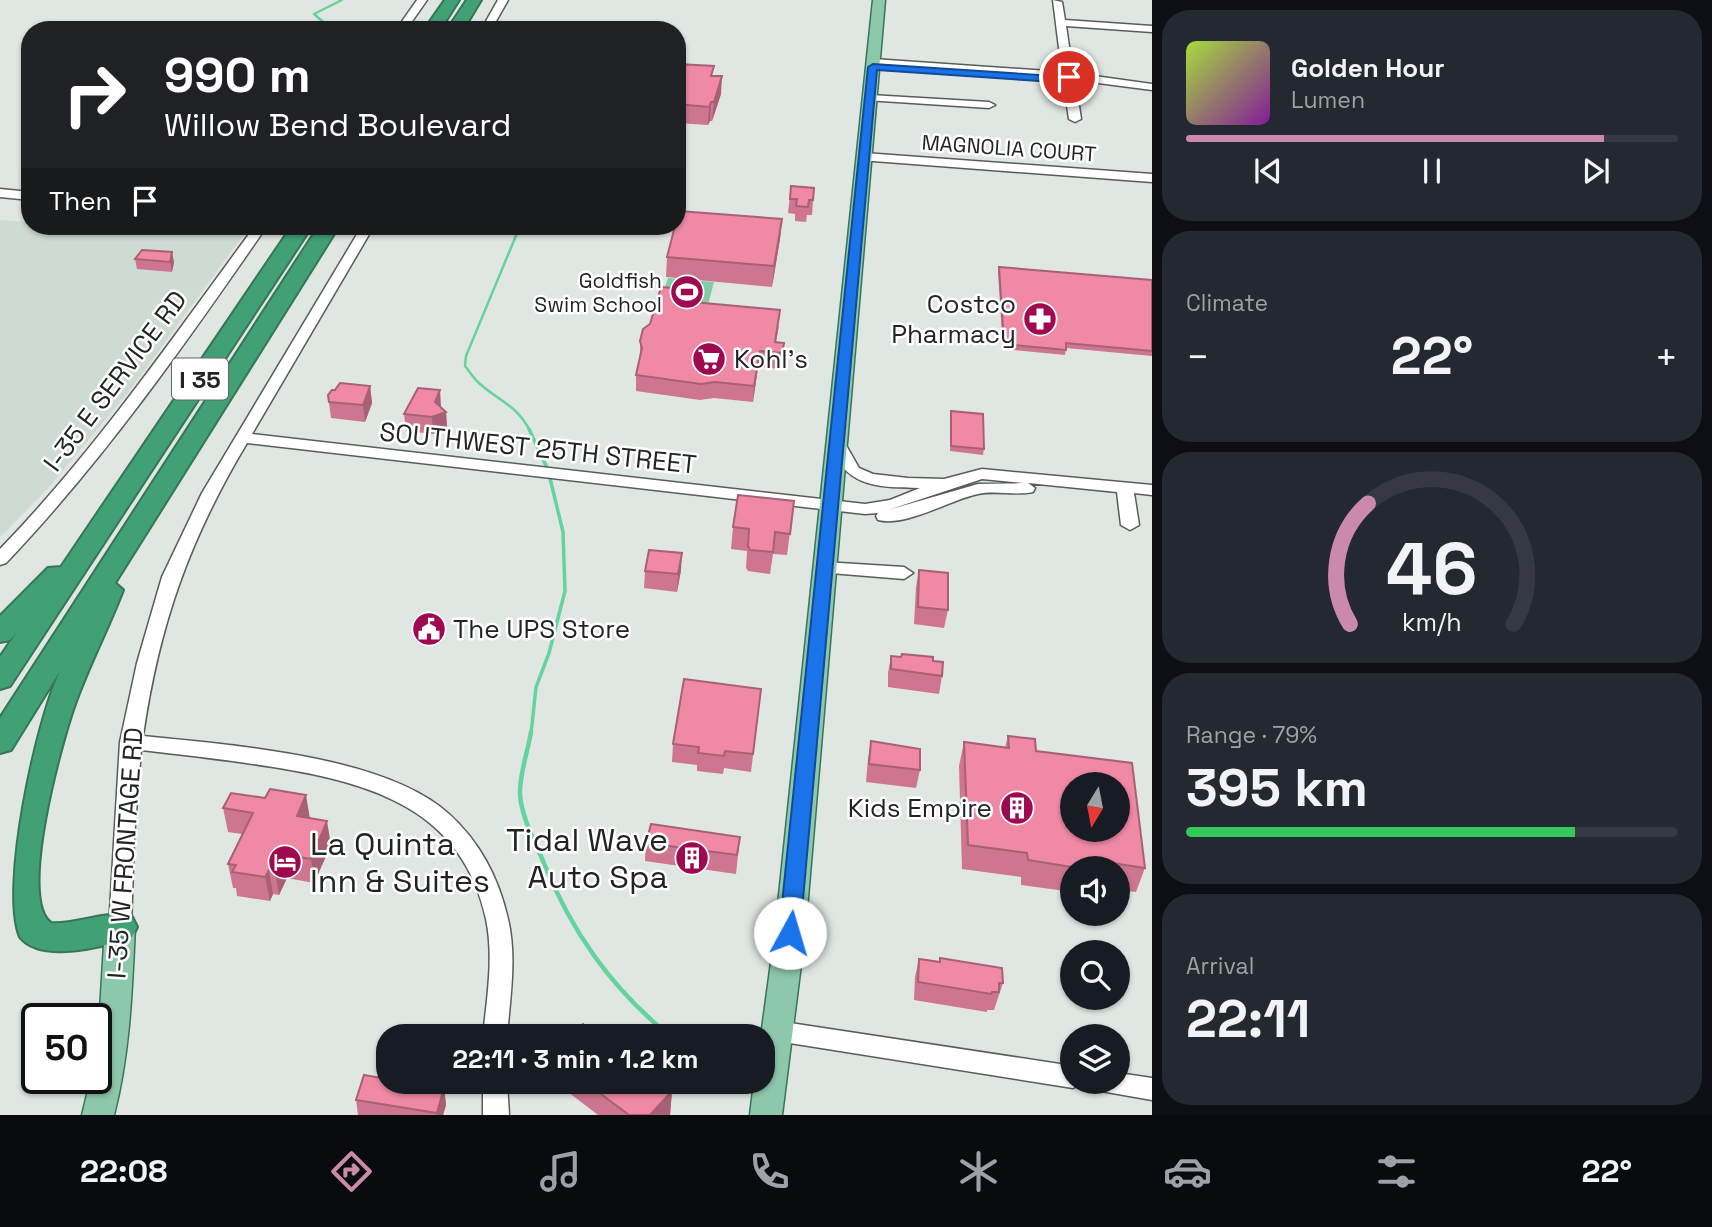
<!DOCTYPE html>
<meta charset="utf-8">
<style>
body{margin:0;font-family:"Space Grotesk",sans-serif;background:#242831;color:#f1f3f6;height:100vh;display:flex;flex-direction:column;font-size:26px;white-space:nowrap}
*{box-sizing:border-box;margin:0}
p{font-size:23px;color:#9ea1a6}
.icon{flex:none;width:38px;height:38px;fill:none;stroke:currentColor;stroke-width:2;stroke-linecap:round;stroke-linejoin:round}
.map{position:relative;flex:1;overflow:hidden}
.sheet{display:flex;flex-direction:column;gap:10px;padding:10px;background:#0d0f14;width:560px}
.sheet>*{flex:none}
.guide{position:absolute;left:21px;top:21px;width:665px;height:214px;border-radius:28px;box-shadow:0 2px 5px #0004;background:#202124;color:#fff;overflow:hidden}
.needle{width:46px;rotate:190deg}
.fabs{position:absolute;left:1060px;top:772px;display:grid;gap:14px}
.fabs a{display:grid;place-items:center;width:70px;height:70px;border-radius:50%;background:#171b24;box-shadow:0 2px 5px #0004;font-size:35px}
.speed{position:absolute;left:21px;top:1003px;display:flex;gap:14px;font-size:35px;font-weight:700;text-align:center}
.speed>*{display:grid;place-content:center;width:91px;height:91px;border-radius:50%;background:#171b24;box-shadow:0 2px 5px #0004;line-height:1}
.speed .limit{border:4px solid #111;border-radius:10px;background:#fff;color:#111}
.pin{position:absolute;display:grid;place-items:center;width:60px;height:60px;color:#fff;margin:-30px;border:4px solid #fff;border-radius:50%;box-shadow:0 2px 7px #0007}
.me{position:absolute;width:77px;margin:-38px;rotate:6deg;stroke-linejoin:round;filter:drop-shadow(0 0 5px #0008)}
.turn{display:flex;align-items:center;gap:24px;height:147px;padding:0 28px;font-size:32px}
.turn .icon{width:91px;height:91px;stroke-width:2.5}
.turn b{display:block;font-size:49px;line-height:60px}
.then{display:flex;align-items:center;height:66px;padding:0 28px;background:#0003;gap:14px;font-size:26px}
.big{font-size:52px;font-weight:700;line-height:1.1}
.sheet .card{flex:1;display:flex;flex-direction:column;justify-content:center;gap:10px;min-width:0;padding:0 24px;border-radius:28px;background:#242831}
.sheet .dial{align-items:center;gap:0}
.dial svg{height:182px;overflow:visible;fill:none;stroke:#363941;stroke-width:7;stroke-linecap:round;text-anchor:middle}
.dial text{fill:#f1f3f6;stroke:none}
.song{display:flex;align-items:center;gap:21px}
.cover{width:84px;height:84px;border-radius:10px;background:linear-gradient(135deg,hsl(80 70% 55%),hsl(290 70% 35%))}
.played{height:7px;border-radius:4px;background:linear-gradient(90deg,#cc8aab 85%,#363941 85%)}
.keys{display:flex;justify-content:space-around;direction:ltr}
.heat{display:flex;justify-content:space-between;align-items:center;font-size:38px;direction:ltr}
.charge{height:10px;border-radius:5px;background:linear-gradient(90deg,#34c759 79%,#363941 0)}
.trip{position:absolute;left:376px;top:1024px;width:399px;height:70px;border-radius:28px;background:#171b24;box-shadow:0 2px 5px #0004;font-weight:700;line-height:70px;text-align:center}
.tab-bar{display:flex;height:112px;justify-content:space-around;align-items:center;background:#090b0e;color:#9ea1a6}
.tab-bar .icon{width:49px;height:49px}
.tab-bar .active{color:#cc8aab}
.tab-bar b{font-size:32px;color:#f1f3f6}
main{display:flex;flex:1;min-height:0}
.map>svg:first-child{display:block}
.built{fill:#cedbd3}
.green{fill:#82cda6}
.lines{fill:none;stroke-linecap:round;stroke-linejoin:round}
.stream-far2{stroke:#64d39d;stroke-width:2.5}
.stream-far1{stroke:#64d39d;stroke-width:3.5}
.stream{stroke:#64d39d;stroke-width:4.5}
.minor-casing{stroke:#585d5a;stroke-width:3}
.major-casing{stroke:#367558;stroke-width:3}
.highway-casing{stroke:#367558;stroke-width:4}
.minor{fill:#fff;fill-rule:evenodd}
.major{fill:#8dc7ac;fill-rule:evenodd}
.highway{fill:#41a174;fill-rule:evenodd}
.wall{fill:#ce768f}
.shaded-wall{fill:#a86074}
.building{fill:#f089a6;stroke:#a86074;stroke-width:2;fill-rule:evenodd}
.route{fill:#1a73e8;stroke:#114b97;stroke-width:2}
.labels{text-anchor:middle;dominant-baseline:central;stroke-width:5;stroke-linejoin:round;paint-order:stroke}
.far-street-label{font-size:21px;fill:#222423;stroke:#fff}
.far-poi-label{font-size:21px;fill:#222423;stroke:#fff;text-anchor:end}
.shield{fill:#fff;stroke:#646665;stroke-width:2}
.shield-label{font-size:24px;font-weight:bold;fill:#222423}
.poi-label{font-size:26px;fill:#222423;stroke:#fff;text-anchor:end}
.street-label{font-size:26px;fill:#222423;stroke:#fff}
.near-poi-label{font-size:32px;fill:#222423;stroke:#fff;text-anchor:end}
</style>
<main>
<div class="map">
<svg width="1152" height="1115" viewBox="0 0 1152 1115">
<rect width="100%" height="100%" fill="#e0e6e2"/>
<path class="built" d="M0 220 30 222V226H70L153 233 160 226H250L127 394 50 486 0 537Z"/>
<path class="green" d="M668 278 714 282 708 305 660 302Z"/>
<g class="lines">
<path class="stream-far2" d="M313 30 328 26 314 14 342 0
M520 226 466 356 465 366C470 372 474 379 480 384 499 401 517 405 530 431"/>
<path class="stream-far1" d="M529 429 548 470 563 532 565 591 549 653 536 687 531 734"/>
<path class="stream" d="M531 732C528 751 519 775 520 795 522 818 534 840 543 861 571 931 611 988 670 1036"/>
<g class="minor-casing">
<path id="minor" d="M417 0H427L406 30H396Z
M498 0H508L491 30H481Z
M1053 0 1062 2 1065 20 1152 26V32L1066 26 1073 73 1152 84V90L1075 80 1081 119 1075 122 1069 119 1063 79 873 65 868 62 873 59 1062 72Z
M870 95 989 102 995 105 989 108 866 100 864 98Z
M864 153 1152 174V182L860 160V154Z
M0 189 30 192V200L0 197Z
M255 226H267C186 343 105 459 6 563L0 565V549C96 450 173 337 255 226Z
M362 226H374L252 434 865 504 890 500 920 488C877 487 846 488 829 443L837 438 843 440 859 468 873 474 908 478 944 479 982 469 1152 485V495L1134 493 1139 525 1130 530 1121 525 1117 492 1028 483 1035 488 1033 492C1015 496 996 490 978 494 949 500 907 527 878 520L876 516 878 513 865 514 247 443C189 540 159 625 143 736 229 745 384 755 449 814 480 842 499 879 508 919 517 957 510 998 507 1036H483C487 998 494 957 486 919 462 809 372 783 273 767 229 760 185 755 141 750L134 838 131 927 128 933 120 936 112 933 109 927 120 742 137 663 162 577 202 493ZM982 479 1024 483 978 484 888 510Z
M824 562 904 567 913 573 904 579 818 572 815 568 818 564Z
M777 1021 1073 1066V1082H1083L1073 1088 777 1041 769 1038 765 1031 769 1024Z
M1118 1073 1152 1078V1100L1095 1090 1092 1082H1118Z
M483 1082H507L509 1115H483Z"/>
</g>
<g class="major-casing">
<path id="major" d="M873 0H885L805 933 782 1115H750L754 1082H763V1036H761L775 933Z
M120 915 130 919 135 927C132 990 130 1053 114 1115H82L91 1078H96L105 927 110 919Z"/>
</g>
<g class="highway-casing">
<path id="highway" d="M445 0H459L440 30H424Z
M467 0H481L463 30H447Z
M292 226H312L10 686 0 689V657L17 632 10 640 0 642V616L48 568 61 567Z
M319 226H339L115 583 123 590C108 629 89 665 75 704 62 740 17 900 51 923 78 925 107 909 132 917L137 927 132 937C105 946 42 964 20 937 0 888 36 723 60 671L11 750 0 753V718Z"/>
</g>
<use href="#minor" class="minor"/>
<use href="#major" class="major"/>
<use href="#highway" class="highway"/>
</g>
<path class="wall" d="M677 64 713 76 721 94 712 121H710L708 125 677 123Z
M791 186 814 188 812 215H807L806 222 795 221V214L788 213Z
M782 219 780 239 772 287 666 277 667 257Z
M431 226H460L456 233 432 231Z
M135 259 174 262 172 272 137 269Z
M999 267 1152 280V356L1066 348 1065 355 1003 349 998 272Z
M696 290 695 303 779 326 776 342 784 343 781 369 758 367 753 402 714 398 700 400 636 391V375L640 358V341Z
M370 386 372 403 365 422 331 418 328 395 335 390Z
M441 406V407L446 412 447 428 433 434 406 431 404 414Z
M951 411 984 449 983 455 950 451Z
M794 501 787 555 773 554 770 574 748 571 746 568 747 551 731 549 733 527Z
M681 570 677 592 644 588 645 571Z
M919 570 948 610 944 628 914 624 916 587Z
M891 656 933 661 942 676 939 694 888 687V673Z
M759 707 751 772 724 768 723 774 697 771V765L672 762 673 744Z
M1008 736 1036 751 1145 868 1136 892 1118 890V868H1073V892L1021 885V877L962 869 959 766 964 742 1005 748Z
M871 741 920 770 916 788 866 782 868 759Z
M223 808 310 818 331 845 314 883 287 878 279 895 273 894 270 901 237 896 236 888H233L228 864 242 834 228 832Z
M740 837 736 874 645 861 646 843Z
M940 958 1003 983 994 1010H987V1012L914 1000 915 977 919 959 939 962Z
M555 1082H659L672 1091 670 1115H598Z
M444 1087 446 1105 443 1115H358L356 1100Z"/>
<path class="shaded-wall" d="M722 76 721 94 712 121 714 102Z
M711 102 710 121 708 125 709 107Z
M782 219 780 239 772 287 774 266Z
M456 226H460L456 233Z
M172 252 174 262 172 272 170 262Z
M760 351 758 367 753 402 754 386Z
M370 386 372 403 365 422 363 405Z
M440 390 441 406 437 415 446 412 447 428 433 434 432 417 435 402Z
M682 553 681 570 677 592 678 574Z
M306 795 310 819 297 816Z
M327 821 331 845 314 883 311 859Z
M282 854 287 878 279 895 275 871Z
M269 870 273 894 270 901 265 877Z
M444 1087 446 1105 443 1115H437Z
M672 1091 670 1115H650Z"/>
<path class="building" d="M677 64 714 66 711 76H722L714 102H711L709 107 677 104Z
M791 186 814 188 813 200H809L808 207 796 206 797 199H790Z
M679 211 782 219 774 266 667 257 675 226H677V219Z
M142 250 172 252 170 262 135 259Z
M999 267 1152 280V351L1066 343V350L1004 344Z
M661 287 696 290 693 302 780 310 775 342 784 343 782 353 760 351 754 386 715 382 701 384 636 375 642 348 640 341 643 329 650 324Z
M340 383 370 386 363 405 329 402 328 395 332 390H335Z
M418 388 440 390 435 402 446 412 432 417 404 414Z
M951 411 983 414 984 449 951 446Z
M738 495 794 501 790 534 775 532 773 552 750 550 748 546 749 529 733 527Z
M649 550 682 553 678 574 645 571Z
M919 570 948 573V610L918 607Z
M902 654 933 657V661L943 662 942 676 891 669V656L901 657Z
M684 679 761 689 753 754 725 751 724 756 698 753 699 747 673 744Z
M1008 736 1035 739 1036 751 1132 763 1145 868 1085 859 1086 868H1078L1028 860 1027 853 968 845 964 742 1009 748ZM1073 784H1118V830H1073Z
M871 741 920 749V770L869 764Z
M270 789 306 795 297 816 327 821 311 859 282 854 275 871 269 870 265 877 232 872 236 865 228 864 253 813 223 808 231 793 265 798Z
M651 824 740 837 737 855 646 843Z
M940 958 1002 968 1003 983H999V992H992L991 994 918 982 919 959 940 962Z
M583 1024 599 1036H571Z
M364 1075 388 1079V1082H407L444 1087 437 1113 356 1100Z
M585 1082H659L672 1091 650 1115H629Z"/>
<path class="route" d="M873 64 1054 76 1069 74 1074 77 1054 82 877 70 800 933 797 939 790 942 782 939 779 933 868 67Z"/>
<defs>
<g id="stadium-disc" transform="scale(1.75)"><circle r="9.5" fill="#9f094f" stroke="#fff"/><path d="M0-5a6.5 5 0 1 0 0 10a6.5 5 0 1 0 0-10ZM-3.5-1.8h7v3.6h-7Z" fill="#fff"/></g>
<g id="pharmacy-disc" transform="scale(1.75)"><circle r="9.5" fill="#9f094f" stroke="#fff"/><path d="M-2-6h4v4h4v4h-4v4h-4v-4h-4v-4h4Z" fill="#fff"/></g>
<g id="supermarket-disc" transform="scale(1.75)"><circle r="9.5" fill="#9f094f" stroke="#fff"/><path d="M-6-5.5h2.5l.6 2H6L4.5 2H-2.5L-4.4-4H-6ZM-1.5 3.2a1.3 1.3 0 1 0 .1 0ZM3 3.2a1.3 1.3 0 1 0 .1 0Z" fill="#fff"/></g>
<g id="civic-disc" transform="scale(1.75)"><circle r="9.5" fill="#9f094f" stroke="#fff"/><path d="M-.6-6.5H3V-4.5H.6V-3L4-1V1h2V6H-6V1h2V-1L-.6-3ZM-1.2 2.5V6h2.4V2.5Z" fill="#fff"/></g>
<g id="building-disc" transform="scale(1.75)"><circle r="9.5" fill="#9f094f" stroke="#fff"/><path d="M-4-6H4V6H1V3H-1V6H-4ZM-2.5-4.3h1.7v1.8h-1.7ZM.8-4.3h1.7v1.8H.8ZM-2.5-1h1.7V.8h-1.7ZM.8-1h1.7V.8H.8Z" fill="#fff"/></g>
<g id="hotel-disc" transform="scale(1.75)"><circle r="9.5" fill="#9f094f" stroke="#fff"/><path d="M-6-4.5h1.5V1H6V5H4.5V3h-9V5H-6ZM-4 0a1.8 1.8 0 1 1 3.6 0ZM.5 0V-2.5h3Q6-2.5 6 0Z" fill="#fff"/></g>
</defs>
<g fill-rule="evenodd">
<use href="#stadium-disc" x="687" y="292"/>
<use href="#pharmacy-disc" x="1040" y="319"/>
<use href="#supermarket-disc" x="709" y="359"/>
<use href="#civic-disc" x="429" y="629"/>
<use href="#building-disc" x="1017" y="808"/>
<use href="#building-disc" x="692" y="858"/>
<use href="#hotel-disc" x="285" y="862"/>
</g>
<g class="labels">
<g class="far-street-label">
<text transform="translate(1009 148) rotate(4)">MAGNOLIA COURT</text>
</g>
<g class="far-poi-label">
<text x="662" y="280">Goldfish<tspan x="662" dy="24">Swim School</tspan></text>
</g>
<rect class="shield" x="172" y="358.5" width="56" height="41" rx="5"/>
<g class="shield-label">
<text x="200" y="379">I 35</text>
</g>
<g class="poi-label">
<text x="1016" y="304">Costco<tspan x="1016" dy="30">Pharmacy</tspan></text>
<text x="734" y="359" text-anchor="start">Kohl's</text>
<text x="453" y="629" text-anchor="start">The UPS Store</text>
<text x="992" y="808">Kids Empire</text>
</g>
<g class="street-label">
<text transform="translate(115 381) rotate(-53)">I-35 E SERVICE RD</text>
<text transform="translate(538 448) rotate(6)">SOUTHWEST 25TH STREET</text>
<text transform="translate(125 853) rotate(-86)">I-35 W FRONTAGE RD</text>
</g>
<g class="near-poi-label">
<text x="668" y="840">Tidal Wave<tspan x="668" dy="37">Auto Spa</tspan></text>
<text x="310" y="844" text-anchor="start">La Quinta<tspan x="310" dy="37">Inn &amp; Suites</tspan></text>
</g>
</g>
</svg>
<div class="fabs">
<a><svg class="needle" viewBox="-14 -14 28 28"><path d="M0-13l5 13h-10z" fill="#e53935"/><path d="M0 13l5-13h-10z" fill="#9ea1a6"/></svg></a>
<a><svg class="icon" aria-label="sound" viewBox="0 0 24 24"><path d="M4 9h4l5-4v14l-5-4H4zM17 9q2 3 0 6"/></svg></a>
<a><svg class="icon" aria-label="search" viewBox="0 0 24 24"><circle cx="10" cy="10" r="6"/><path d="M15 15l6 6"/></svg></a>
<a><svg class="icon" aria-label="layers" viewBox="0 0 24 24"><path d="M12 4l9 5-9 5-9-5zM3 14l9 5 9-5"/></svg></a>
</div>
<div class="speed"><div class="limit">50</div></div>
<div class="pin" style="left:1069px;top:77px;background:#d93025"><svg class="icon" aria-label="arrive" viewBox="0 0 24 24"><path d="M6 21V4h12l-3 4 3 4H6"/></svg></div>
<svg class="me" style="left:790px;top:933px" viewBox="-20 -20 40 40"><circle r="19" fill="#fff"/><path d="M0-13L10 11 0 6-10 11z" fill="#1a73e8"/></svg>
<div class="trip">22:11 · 3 min · 1.2 km</div>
<div class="guide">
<div class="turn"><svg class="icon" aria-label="right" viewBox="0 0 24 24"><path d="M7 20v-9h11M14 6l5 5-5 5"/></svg><div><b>990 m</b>Willow Bend Boulevard</div></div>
<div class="then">Then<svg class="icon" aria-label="arrive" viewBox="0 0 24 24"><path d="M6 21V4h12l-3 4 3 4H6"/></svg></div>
</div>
</div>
<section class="sheet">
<div class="card">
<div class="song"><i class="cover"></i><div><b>Golden Hour</b><p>Lumen</p></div></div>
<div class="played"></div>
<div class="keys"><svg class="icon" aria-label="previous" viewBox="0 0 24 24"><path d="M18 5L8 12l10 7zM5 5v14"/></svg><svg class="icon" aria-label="pause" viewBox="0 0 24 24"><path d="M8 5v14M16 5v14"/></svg><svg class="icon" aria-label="next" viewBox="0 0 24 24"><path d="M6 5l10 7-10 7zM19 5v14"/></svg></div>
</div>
<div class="card"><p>Climate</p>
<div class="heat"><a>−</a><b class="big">22°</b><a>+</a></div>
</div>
<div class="card dial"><svg viewBox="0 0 100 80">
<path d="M14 69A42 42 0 1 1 86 69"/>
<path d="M14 69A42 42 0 0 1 22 16" stroke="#cc8aab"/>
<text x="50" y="56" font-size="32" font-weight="700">46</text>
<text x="50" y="72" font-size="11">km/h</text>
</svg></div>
<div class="card"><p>Range · 79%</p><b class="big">395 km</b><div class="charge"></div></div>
<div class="card"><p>Arrival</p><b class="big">22:11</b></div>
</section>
</main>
<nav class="tab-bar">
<b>22:08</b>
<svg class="icon active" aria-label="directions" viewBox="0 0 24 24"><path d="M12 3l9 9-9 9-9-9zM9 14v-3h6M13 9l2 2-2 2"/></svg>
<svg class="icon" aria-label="music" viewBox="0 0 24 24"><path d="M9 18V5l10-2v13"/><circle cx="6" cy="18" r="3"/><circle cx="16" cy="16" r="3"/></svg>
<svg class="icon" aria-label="phone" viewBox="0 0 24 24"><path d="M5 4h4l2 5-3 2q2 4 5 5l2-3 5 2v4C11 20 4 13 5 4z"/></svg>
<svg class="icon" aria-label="climate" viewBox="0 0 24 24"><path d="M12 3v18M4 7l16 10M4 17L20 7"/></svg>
<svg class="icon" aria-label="car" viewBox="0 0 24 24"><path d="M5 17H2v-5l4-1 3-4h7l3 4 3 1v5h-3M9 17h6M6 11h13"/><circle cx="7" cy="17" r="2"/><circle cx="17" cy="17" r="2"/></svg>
<svg class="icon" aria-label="filters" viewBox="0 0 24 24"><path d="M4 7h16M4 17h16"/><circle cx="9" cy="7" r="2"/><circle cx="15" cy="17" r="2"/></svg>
<b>22°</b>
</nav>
